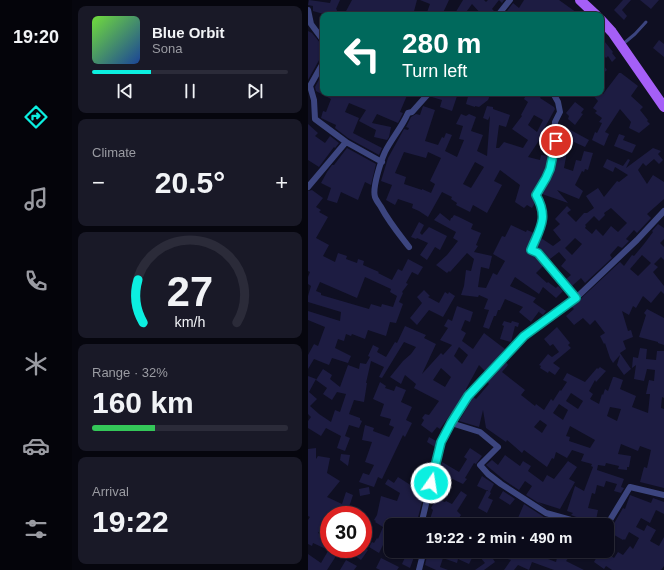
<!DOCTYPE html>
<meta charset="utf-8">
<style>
body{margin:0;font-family:Arial,sans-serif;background:#191927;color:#f1f3f6;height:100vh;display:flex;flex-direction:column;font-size:15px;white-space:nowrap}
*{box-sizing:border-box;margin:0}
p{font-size:13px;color:#9a9ba2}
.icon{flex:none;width:22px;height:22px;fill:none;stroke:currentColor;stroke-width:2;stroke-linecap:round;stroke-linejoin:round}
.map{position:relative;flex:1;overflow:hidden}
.side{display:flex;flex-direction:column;gap:6px;padding:6px;background:#06060e;width:236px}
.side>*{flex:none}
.hud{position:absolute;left:12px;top:12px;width:284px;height:84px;border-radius:8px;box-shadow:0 1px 3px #0004,0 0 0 1px #2b2b39;background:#00695c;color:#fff;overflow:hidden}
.speed{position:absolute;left:12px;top:506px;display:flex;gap:8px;font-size:20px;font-weight:700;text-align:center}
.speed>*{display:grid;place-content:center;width:52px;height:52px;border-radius:50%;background:#0b0b1a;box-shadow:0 1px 3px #0004,0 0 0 1px #2b2b39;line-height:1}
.speed .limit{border:6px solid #d22;background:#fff;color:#111}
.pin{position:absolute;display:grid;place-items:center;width:34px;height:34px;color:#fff;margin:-17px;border:2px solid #fff;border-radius:50%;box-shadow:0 1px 4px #0007}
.me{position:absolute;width:44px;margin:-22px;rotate:13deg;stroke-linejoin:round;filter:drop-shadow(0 0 3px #0008)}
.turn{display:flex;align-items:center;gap:14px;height:84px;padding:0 16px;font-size:18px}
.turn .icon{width:52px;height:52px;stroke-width:2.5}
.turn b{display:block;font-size:28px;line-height:34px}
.big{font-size:30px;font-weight:700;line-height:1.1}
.side .card{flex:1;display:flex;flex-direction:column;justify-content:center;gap:6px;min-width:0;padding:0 14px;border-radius:8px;background:#191927}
.side .dial{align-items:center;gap:0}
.dial svg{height:104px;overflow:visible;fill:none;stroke:#2b2b39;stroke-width:7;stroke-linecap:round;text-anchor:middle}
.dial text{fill:#f1f3f6;stroke:none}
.song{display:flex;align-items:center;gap:12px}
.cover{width:48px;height:48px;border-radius:6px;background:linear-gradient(135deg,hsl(100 70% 55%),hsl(220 70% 35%))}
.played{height:4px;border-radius:2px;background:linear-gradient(90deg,#0cefe0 30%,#2b2b39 30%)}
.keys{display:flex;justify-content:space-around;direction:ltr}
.heat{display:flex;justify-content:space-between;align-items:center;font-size:22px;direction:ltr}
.charge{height:6px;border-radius:3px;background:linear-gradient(90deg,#34c759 32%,#2b2b39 0)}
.trip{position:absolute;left:76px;top:518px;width:230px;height:40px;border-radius:8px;background:#0b0b1a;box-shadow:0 1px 3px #0004,0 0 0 1px #2b2b39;font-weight:700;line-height:40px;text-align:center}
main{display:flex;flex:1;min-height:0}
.tabs{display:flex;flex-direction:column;width:72px;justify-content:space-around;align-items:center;background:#04040a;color:#9a9ba2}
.tabs .icon{width:28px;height:28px}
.tabs .selected{color:#0cefe0}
.tabs b{font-size:18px;color:#f1f3f6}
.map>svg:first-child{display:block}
.building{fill:#1d1c42;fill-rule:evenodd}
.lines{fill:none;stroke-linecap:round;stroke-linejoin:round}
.lane{stroke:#3c457f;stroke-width:3}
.street{stroke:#3c457f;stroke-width:6}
.primary{stroke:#a55ff7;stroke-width:10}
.route-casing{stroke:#089b92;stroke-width:10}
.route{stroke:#0cefe0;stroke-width:7}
</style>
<main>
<nav class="tabs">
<b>19:20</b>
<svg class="icon selected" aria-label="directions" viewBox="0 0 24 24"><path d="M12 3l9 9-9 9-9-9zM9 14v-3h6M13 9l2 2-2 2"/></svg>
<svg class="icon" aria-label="music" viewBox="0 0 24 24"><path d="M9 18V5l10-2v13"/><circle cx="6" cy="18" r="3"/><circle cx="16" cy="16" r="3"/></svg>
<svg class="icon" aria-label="phone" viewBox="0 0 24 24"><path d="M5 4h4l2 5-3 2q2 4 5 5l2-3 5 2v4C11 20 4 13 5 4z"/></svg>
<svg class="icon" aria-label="climate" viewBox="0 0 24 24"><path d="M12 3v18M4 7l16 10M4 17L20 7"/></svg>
<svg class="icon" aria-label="car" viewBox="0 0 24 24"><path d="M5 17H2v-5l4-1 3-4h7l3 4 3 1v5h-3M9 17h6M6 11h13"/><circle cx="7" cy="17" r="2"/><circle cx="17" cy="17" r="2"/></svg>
<svg class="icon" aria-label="filters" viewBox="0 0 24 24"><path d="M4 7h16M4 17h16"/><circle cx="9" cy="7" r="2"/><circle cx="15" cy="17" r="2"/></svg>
</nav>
<section class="side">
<div class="card">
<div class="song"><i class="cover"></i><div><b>Blue Orbit</b><p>Sona</p></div></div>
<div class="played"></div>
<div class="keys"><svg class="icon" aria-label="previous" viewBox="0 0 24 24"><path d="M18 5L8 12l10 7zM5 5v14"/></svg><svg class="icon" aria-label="pause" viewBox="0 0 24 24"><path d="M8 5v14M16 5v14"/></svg><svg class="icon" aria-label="next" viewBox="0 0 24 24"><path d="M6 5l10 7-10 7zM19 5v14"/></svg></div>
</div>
<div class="card"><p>Climate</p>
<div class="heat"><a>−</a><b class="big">20.5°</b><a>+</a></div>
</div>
<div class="card dial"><svg viewBox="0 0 100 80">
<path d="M14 69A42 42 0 1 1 86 69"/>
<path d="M14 69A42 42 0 0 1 10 36" stroke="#0cefe0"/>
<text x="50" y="56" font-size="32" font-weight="700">27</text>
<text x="50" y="72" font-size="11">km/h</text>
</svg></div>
<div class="card"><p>Range · 32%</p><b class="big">160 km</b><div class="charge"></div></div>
<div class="card"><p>Arrival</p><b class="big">19:22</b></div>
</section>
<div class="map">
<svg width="356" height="570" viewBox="0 0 356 570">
<rect width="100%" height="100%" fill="#0f0f22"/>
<path class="building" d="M1 0 22 3 23 0H32L28 9 29 10 28 15H19L5 11V6L0 5Z
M44 0H109L105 15H41L37 13Z
M112 0H141L134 15H118L122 4Z
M155 0H176L178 2 180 0H196L194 3 191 0 184 9 187 12 186 15H174L164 4 156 15H146Z
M216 0H251L272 15H196L205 3 211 8Z
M315 0H323L314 10 319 16 316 20 306 10Z
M332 0H351L343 9Z
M0 31 4 33 13 44 12 46 15 47 13 52 15 53 0 80Z
M293 37 305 52 304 53 308 58 304 62 300 56 298 58 293 52Z
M351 40 356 44V57L345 48Z
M293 62 299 70 293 75Z
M15 72V93H38L44 96 45 93H100L92 112 95 113 90 123 69 114 64 123 83 127 81 137 79 140 66 137 68 130 51 121 58 110 41 103 37 112 51 118 45 133 74 148 71 155 40 138 27 128 28 125 13 118 15 111 18 112 23 99 8 91 7 87Z
M311 73H313L330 86 323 96 335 107 332 110 340 120 339 121 342 124 331 133 321 128 323 122 312 109 297 132 301 134 296 146 284 140 287 132 289 133 294 123 291 122 294 118 287 113 289 111 285 108 290 101 283 93H294L295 94Z
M125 93H150L144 111 132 107 134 100 124 97Z
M161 93H183L180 100 171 107 167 106V107L158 104Z
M219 93H235L232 98 246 107 247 109 236 129 238 130 220 157 232 160 233 155 240 156 238 168 224 193V197L227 203 224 208 219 205 216 208 207 202 212 185 192 170 186 181 194 185 179 213 165 205 162 212 148 205 149 203 143 199 144 197 134 192 120 217 111 211 104 208 105 204 90 199 87 205 78 200 84 185 73 181 80 158 96 129 100 130 101 128 98 127 103 117 108 114 112 115 115 106 127 110 117 141 130 145 134 137 136 138 138 133 144 135 137 151 149 157 156 140 151 139 155 126 148 124 153 114 158 116 161 114 168 117 163 131 175 135 169 151 179 156 182 116 180 120 175 118 179 106 185 107V109L202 115 198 127 191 125 188 148H191L196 142 215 148 220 140 204 129 214 116 213 115 220 102 216 99ZM226 115 235 120 229 132 220 125ZM96 152 118 158 120 152 133 158 122 181 127 184 123 193 114 189V190L96 184 98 177 87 173ZM167 162 176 167 163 188 155 184Z
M267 102 276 109 273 113 275 114 267 125 260 119 261 116 258 113Z
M0 124 10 133 7 136 17 143 22 136 31 143 27 148 26 147 11 167 0 160Z
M257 127 281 140 277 147 266 142 264 147 260 146 256 168 265 171 268 160 273 161 276 151 285 153 280 170 277 169 276 172 274 171 267 185 275 191 271 199 249 190 260 203 234 194 242 180 248 164 253 143 252 138Z
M311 134 317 136 315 140 328 145 324 153 306 146Z
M39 148 68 164 63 185 57 182 50 200 33 192 29 203 19 200 23 188 13 183 19 172 24 165H26Z
M345 148 353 151 350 154 355 160 351 164 346 159 338 166 335 163 330 170 339 184 345 175 356 182V199L339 214 343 218 329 233 326 230 318 239 321 241 314 248 310 246 302 255 304 258 277 283 273 278 264 286 258 279 263 275 253 266 258 260 251 252 242 259 234 250 229 247 233 238 245 246 253 240 245 230 252 224 247 219 259 206 263 210 259 213 268 222 276 213H279L286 208 278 196 290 188 296 197 309 181 311 182 320 175 307 167 305 172 295 167 299 159 315 166 320 159 322 160 318 168ZM303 208 319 223 310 232 303 226 295 236 288 229 284 234 277 228 278 226 277 225 286 216 291 221 297 215 296 213ZM267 238 274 244 264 255 257 248Z
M4 190 15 198 8 207 13 210 11 212 20 217 8 238 21 245 15 256 27 262 30 253 39 256 38 259 49 263 50 259 56 261 55 265 71 272 70 273 84 280 90 269 94 271 100 259 115 267 110 275 104 272 98 283 100 284 94 292 95 293 91 302 95 304 88 323 82 322 78 336 60 330 57 339 44 334 43 336 38 334 36 341 30 339 27 348 43 356 40 363 24 358 21 365 6 359 0 369V355L6 344 10 346 17 327 0 320V311L32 321 33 312 0 302V296L3 286 0 284V277L2 272 0 271V191ZM57 277 83 289 82 292 89 296 85 307 74 304 73 307 63 304 61 309 13 295V293L8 291 12 282 49 298Z
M132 213 142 221 143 218H144L146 215 151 217 165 224 163 229 173 233 168 245 170 246 166 252 184 256 181 269 173 267 170 287 178 288 185 273 189 275 197 261 185 254 194 236 197 237 203 225 218 232 219 230 226 233 219 250 221 254 228 257 235 266 228 273 239 283 240 282 248 288 250 286 255 291 248 298 235 287 231 294 207 277 202 286 228 298 225 302 238 311 235 315 231 312 232 310 223 322 211 312 215 307 197 299 192 310H190L188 316H186L181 329 175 327 181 310 176 309 180 299 171 295 170 297 153 295 156 286 158 270 163 271 166 259 159 253 142 272 141 271 139 273 128 265 139 255 150 241 145 238 148 232 126 220Z
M111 222 116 225 112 233 114 235 121 227 139 236 132 250 127 247 119 260 112 255 120 243 109 238 108 239 103 237Z
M350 224 356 228V239L352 243 356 247V260L353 257 346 264 350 267 345 272 356 286V294L353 291 343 303 335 296 328 308 325 306 321 315 314 311 320 331 323 330 325 337 315 341 318 349 312 353 323 369 316 375 309 365 312 355 305 363 302 358 297 343 296 344 292 336 297 333 287 320 282 325 275 318 266 325 258 316 266 309 264 307 266 305 312 262 316 266 324 255 326 256 336 244 345 232 344 231ZM334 255 343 263 330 276 322 269Z
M116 290 122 296 120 297 131 303 137 292 140 294 141 292 147 296 135 317 121 310 109 325 102 318 114 303 109 297Z
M149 306 165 312 162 322 157 320 153 330 158 333 154 341 165 349 176 333 197 349 177 371 171 365 158 389 159 391 132 429 129 427 124 433 113 425 116 420 114 418 117 414 121 415 131 401 106 388 108 384 97 375 93 384 82 377 95 361 103 354 108 347 96 342 74 378 71 377 76 367 63 361 58 383H59L56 402 46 400 41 414 52 418V420L54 421 51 428 41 425 37 436 42 438 37 451 29 448 33 436 18 428 13 436 0 428V421L3 417 0 414V376L8 379 1 392 9 399 2 406 11 414 23 422 27 410 32 412 38 394 29 392 24 400 15 394 19 388 8 380 15 369 24 375 22 379 32 387 40 365 51 369 52 363 58 364 62 357 60 356 65 345 71 348 69 352 78 357 87 342 89 343 97 326 118 335 116 338 128 344 114 374 133 353 135 355 144 345 132 340 140 328 136 326 140 319 144 321ZM151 347 160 355 154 364 146 356ZM133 368 143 377 137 387 125 380Z
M339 309 356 318V345L350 343V342L331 337 338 315 336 313Z
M196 321 203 323 204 321 211 323 210 327 207 326 203 342 192 339 196 326 194 325Z
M249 327 262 343 260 345 263 348 245 363 252 368 247 375 241 371 240 373 232 368 233 366 231 365 240 354 244 357 251 352 245 344 242 346 236 339Z
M332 348 339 349 338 359 348 360 349 351H356V398L354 397 353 408 356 409V488L332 482 336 467 339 468 343 450 332 446 330 451 313 444 310 454 323 456 321 467H319V470L310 469 311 466 298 463 297 466 290 465 289 470 316 479 313 487 316 488 313 493 306 491 309 484 298 481 296 487 289 485 287 494 284 493 280 508 290 510 287 525H281L279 521 263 515 265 513 259 511 267 486 276 491 285 467 283 466 284 464 273 461 276 454 264 450 259 458 248 452 246 459 244 458 239 467 216 450 214 453 199 440 198 442 178 428 175 410 171 427 151 421 164 399 165 397 168 399 181 384 179 382 198 362 200 365 194 372 217 390 213 395 227 406 228 404 236 410 243 399 245 401 252 390 253 391 259 382 255 380 259 373 277 382 289 368 290 369 292 367 298 371 288 382 287 380 281 391 285 394 282 399 291 404 294 394 295 395 297 389 300 391 305 377H307L315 380 312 389 328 396 324 407 340 413 342 394H338L341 380 346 381 347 370 339 369 336 381 326 379 328 365 324 368 325 357 330 358ZM263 393 275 401 270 409 258 401ZM251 404 260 410 255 420 245 413ZM302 407 313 409 309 421 299 416ZM232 420 239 425 234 433 226 427ZM262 426 287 440 282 448 261 441 262 437 258 436Z
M72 382 78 386 77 388 86 391 88 386 98 390 93 402 104 407 98 420 104 423 97 437 95 435 74 479 70 477 66 487 51 482 55 473 61 475 66 465 57 462 64 442 54 440 57 425 66 428 65 431 81 437 86 427 81 425 83 419 72 416 76 404 65 399Z
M121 437 128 441 127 447 119 442Z
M8 448V459L10 456 22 458 19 473 32 481 19 497 34 504 38 492 45 495 41 507 54 515H21V528L16 524 10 533 21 539V543L18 549 5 543 4 546 0 544V520L2 517 0 516V449Z
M162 448 174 456 168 464 166 463 157 478 159 479 155 484 134 474 136 471 132 469V467L134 462 151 472 159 459 156 457Z
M33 454 42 455 40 466 32 460Z
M197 455 212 466 215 461 223 466 220 471 235 482 239 475 246 479 260 461 269 467 261 479 267 482 252 509 230 502 240 509 218 495 224 486 217 481 211 490 196 480 178 465 184 460 190 465Z
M111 473 118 477 110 491 116 495 108 525H83V529L71 553 61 547 64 542 66 543 69 538 70 539 75 527 67 522 68 521 66 520 69 515 73 496 89 501 92 493 77 484 80 479 86 483 90 477 104 486Z
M174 476 186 484 182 492 169 486Z
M61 487 62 494 52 496 51 489Z
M179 490 183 493 180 498 185 500 179 513 170 508Z
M153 491 159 495 149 511 153 515 147 524 137 518 134 525H120L125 510 123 508 128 499 137 502 138 501 144 504Z
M195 491 207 499 202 505 191 498Z
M322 495 343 503 345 498 356 502V514L348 510 342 523 333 518 328 527 336 531 339 525 348 530 342 541 351 546 356 537V566L353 570H304L298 566 296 569 286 562 292 551H296L306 558 310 552 315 555 322 546 325 549 331 538 321 532 317 540 316 539 315 540 301 532 315 508 317 509Z
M216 504 236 517 244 519 242 525 232 524 222 520 218 525H207Z
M55 547 60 550 53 560 37 549H55Z
M20 551 28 556 19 570H0V554L13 563Z
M120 551H160L159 553 165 556 161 564 150 559 149 563 135 558 132 567 140 570H128L117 565Z
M178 551H180L187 562 176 570H167L177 563 171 556Z
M196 551H206L217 555 219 551 248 562 250 554 251 555 254 551H266L258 561 276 570H246L224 562 221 570 210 565 206 570H196L203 560 194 557Z
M99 553 106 557 102 568 94 564Z
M73 558 91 567 89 570H72L68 568Z
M38 560 49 566 46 570H32Z"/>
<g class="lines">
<path class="lane" d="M315 44 327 34 338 22"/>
<path class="street" d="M0 10 3 24 15 40
M190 15 202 0
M15 63 2 86 6 100 7 119 38 142
M245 93 250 102 252 112 247 122 248 141 242 169 238 178 228 195C241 218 232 228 223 250L231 253 268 298
M0 187 38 142 74 162
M101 247C91 234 81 222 73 207 71 204 68 200 67 197 64 188 73 161 77 152 84 138 94 127 100 113L104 112 121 93
M143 423 172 432 190 447 172 465 180 474 193 484 238 513 263 520 277 525
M113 525 133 441 143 423 160 396 216 336 268 298 329 240 356 211
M299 525 322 487 356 495
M111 570 114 558V551"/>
<path class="primary" d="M272 0 288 15
M293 20 304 32 356 107"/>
</g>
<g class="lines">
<g class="route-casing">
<path id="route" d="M123 483 133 442 143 423 160 396 216 336 268 298 230 253 223 250C232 228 241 218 228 195L238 178 242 169 248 141"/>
</g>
<use href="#route" class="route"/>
</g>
</svg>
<div class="speed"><div class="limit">30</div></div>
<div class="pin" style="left:248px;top:141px;background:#d93025"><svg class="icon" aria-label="arrive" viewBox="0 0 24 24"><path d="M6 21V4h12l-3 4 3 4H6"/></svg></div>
<svg class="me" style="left:123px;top:483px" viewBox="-20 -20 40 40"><circle r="17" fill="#0cefe0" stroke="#fff" stroke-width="3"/><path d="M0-11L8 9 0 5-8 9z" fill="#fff"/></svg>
<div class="trip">19:22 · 2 min · 490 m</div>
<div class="hud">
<div class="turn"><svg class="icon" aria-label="left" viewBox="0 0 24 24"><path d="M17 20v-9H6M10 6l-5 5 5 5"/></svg><div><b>280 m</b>Turn left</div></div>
</div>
</div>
</main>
